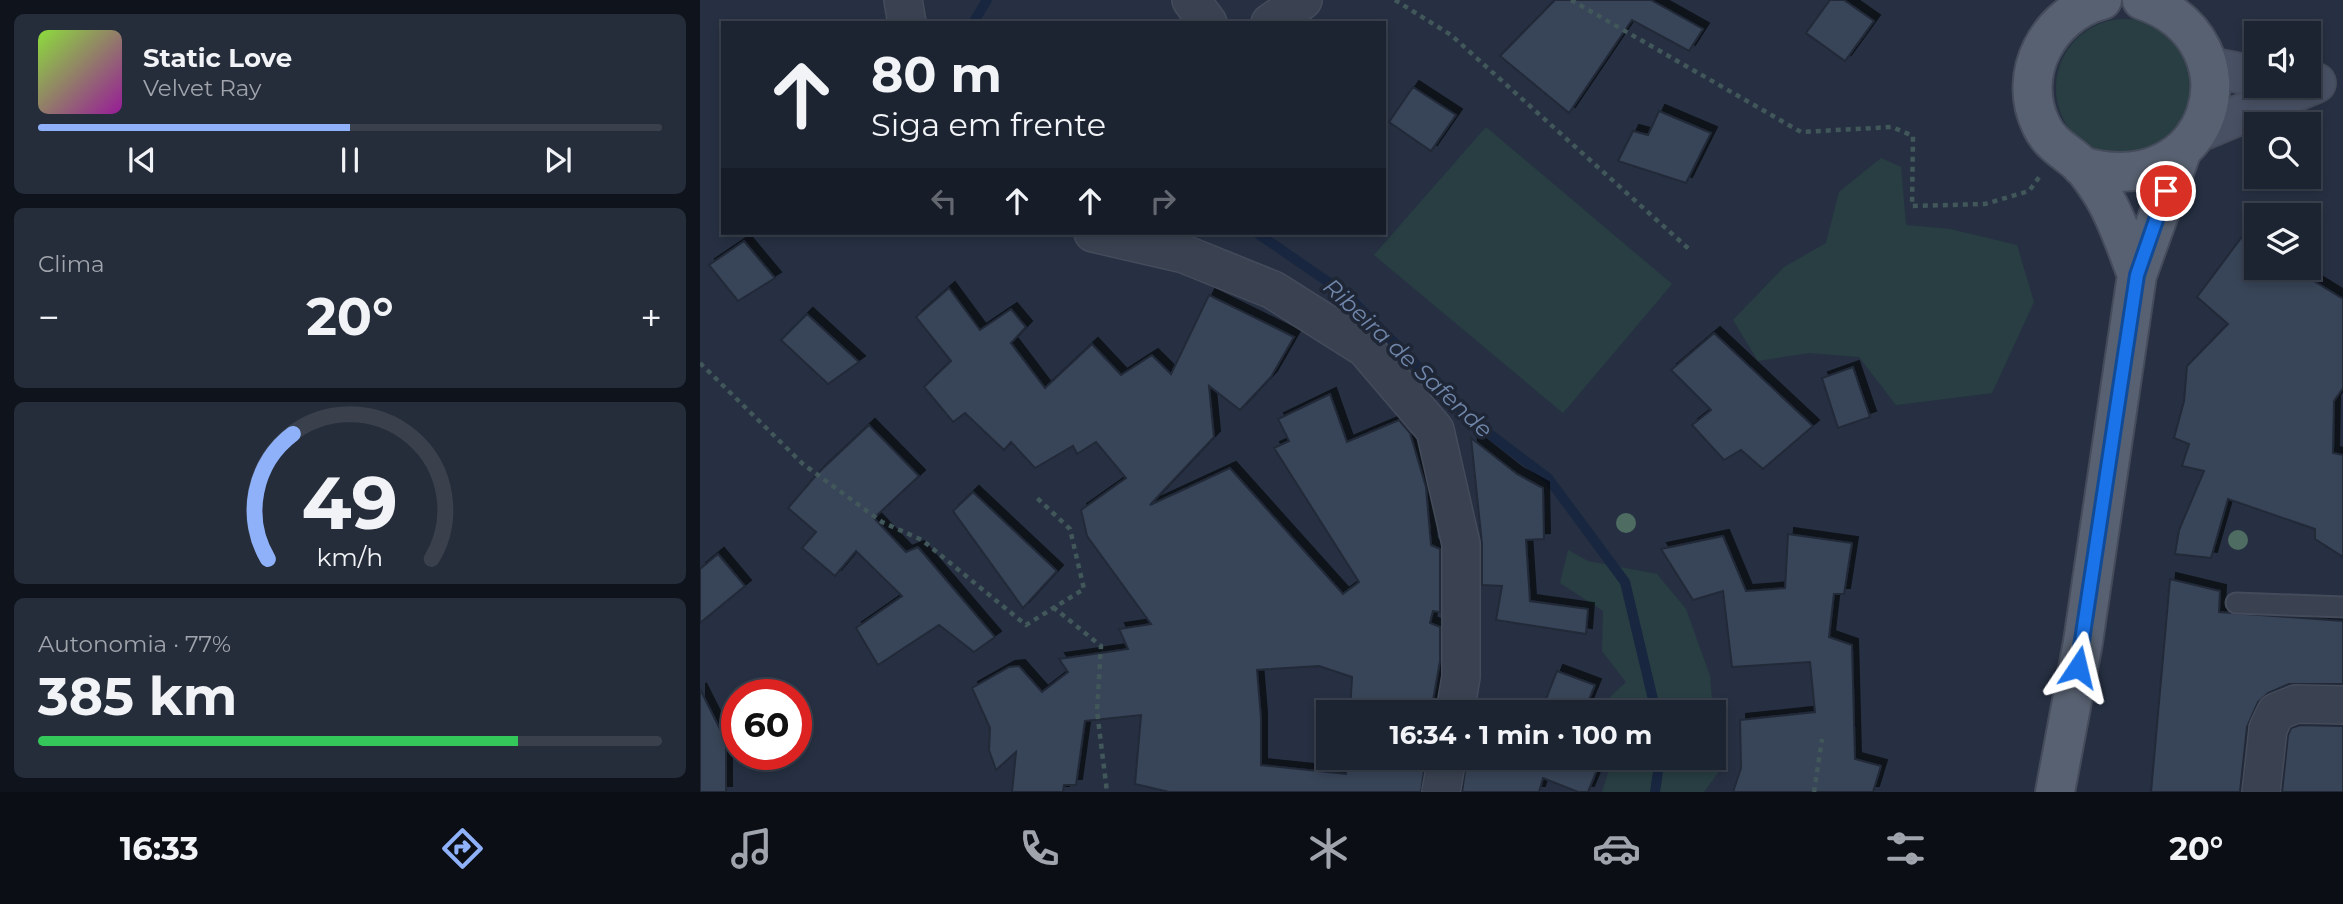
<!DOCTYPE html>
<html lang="pt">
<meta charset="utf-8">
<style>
body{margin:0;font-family:Montserrat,sans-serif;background:#252c3a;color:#f1f3f6;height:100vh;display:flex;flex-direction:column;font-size:26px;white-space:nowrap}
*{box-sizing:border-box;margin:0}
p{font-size:23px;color:#a0a4ac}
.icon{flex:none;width:38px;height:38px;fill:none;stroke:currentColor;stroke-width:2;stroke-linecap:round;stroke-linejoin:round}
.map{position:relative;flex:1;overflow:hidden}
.side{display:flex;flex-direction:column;gap:14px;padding:14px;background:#0f141c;width:700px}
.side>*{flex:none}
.hud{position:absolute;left:21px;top:21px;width:665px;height:214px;border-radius:0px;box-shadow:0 4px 10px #0003,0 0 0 2px #3a414d;background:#1c2432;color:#f1f3f6;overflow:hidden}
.controls{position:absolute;left:1544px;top:21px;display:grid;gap:14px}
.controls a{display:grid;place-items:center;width:77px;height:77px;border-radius:0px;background:#1c2432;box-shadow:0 4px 10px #0003,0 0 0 2px #3a414d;font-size:35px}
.speed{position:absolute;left:21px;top:679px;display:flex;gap:14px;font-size:35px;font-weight:700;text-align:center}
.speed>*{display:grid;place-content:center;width:91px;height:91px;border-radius:50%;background:#1c2432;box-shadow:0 4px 10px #0003,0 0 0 2px #3a414d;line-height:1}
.speed .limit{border:10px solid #d22;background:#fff;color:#111}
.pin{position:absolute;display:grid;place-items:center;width:60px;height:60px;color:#fff;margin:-30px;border:4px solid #fff;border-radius:50%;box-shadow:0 2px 7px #0007}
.me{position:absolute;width:77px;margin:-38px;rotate:10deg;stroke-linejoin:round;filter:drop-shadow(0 0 5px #0008)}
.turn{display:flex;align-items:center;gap:24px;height:147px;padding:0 35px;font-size:32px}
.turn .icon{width:91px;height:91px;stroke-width:2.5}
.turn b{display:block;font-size:49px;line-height:60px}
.lanes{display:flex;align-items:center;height:66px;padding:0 35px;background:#0003;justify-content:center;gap:35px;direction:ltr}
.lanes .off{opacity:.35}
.big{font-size:52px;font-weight:700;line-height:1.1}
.side .tile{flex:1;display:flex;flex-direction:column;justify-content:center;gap:10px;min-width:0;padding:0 24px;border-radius:10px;background:#252c3a}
.side .dial{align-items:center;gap:0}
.dial svg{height:182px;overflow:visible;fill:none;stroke:#3a414d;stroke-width:7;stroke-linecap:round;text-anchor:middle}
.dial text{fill:#f1f3f6;stroke:none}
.song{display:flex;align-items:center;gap:21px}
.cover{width:84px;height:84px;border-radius:10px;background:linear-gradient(135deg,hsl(90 70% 55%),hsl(300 70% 35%))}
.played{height:7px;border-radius:4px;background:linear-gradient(90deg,#8eb1f9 50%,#3a414d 50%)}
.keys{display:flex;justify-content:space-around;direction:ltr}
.heat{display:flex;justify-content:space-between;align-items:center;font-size:38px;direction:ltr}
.charge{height:10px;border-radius:5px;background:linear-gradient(90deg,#34c759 77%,#3a414d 0)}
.trip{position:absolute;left:616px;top:700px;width:410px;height:70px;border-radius:0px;background:#1c2432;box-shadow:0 4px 10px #0003,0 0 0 2px #3a414d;font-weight:700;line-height:70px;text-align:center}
.menu{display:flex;height:112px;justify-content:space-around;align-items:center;background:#0b0e14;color:#a0a4ac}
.menu .icon{width:49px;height:49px}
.menu .active{color:#8eb1f9}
.menu b{font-size:32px;color:#f1f3f6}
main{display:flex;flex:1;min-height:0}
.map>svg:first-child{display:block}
.green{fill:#283e42}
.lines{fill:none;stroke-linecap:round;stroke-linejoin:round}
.stream{stroke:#182640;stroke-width:10}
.building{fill:#384458;stroke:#212938;stroke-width:2;filter:url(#shadow)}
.lane-casing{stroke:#444b5a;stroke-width:23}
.street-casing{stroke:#444b5a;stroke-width:40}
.secondary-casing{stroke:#444b5a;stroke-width:42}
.primary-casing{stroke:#444b5a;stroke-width:42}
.path{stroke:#41575a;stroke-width:4.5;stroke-dasharray:5 5;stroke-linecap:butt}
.lane{stroke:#3a4251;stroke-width:19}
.street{stroke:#3a4251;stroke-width:37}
.secondary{stroke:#485164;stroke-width:38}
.primary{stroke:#586171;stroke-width:38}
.tree{fill:#4e6c61}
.route-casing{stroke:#114b97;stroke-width:18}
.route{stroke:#1a73e8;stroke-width:12}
.labels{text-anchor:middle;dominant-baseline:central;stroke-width:7;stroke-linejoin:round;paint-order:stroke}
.water-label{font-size:23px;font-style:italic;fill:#7086aa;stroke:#1f2736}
</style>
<main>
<section class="side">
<div class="tile">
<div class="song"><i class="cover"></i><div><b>Static Love</b><p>Velvet Ray</p></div></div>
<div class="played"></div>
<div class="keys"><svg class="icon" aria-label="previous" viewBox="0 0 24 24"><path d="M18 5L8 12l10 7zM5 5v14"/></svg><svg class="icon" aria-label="pause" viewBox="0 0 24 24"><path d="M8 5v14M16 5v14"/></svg><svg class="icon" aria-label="next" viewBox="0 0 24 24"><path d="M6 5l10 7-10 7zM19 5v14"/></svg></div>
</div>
<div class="tile"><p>Clima</p>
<div class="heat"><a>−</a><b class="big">20°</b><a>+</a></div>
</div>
<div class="tile dial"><svg viewBox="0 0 100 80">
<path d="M14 69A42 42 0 1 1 86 69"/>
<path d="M14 69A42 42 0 0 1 25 14" stroke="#8eb1f9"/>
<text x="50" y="56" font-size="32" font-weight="700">49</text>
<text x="50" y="72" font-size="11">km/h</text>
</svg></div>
<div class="tile"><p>Autonomia · 77%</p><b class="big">385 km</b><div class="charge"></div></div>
</section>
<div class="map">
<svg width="1643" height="792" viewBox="0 0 1643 792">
<defs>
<filter id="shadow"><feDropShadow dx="6" dy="-6" stdDeviation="0" flood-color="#0009"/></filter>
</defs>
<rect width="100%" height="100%" fill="#263042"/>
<path class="green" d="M1356 88a69 69 0 1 1 138 0a69 69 0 1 1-138 0Z
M786 127 972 284 863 413 674 255Z
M1181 158 1201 167 1206 225 1250 229 1317 245 1334 302 1292 393 1196 405 1159 357 1109 353 1058 361 1033 320 1084 267 1126 243 1139 192Z
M868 550 888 561 957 574 986 609 1010 676 1013 712H901L904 703 926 682 902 651 903 611 860 583Z
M1013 712 1020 770 1004 792H902L909 770 903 758H1013Z"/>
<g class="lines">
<path class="stream" d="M273 23 287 0
M557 233 647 295 771 420 848 478 925 582 956 712
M955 792 960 758"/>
</g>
<path class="building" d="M855 0H951L1003 29 989 51 932 20 869 113 800 56Z
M1130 0H1144L1174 21 1145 61 1106 33Z
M713 87 756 115 731 151 689 122Z
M959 111 1011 133 986 183 918 161 933 131 948 135Z
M1556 218V268H1615L1611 279 1643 299V388L1634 401 1633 453 1643 455V557L1615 539V529L1528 499 1511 558 1475 554 1479 530 1504 471 1482 466 1489 444 1474 438 1484 401 1487 366 1528 324 1497 297Z
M44 241 75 278 38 301 9 265Z
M249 288 280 330 311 309 326 327 311 343 345 388 392 344 421 375 452 355 471 374 509 295 594 337 571 377 540 410 509 386 514 437 450 505 530 468 643 594 659 582 574 448 589 441 578 419 630 394 647 442 699 420 710 433 726 487 731 545 740 549V612L733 611 730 623 740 627V661L731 712H650L652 677 619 666 557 670 561 718V765L646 774 647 758H726L721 792H469L435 784 441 715 385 721 376 785H364L363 792H312L316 752 296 770 289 750 290 728 272 688 309 667 319 666 342 692 368 672 359 659 428 649 419 629 451 624 387 536 381 510 426 478 396 442 377 454 373 446 335 468 311 442 304 450 265 413 253 422 224 387 251 361 216 317Z
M107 314 159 362 128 384 81 340Z
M1014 333 1113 426 1063 469 1041 450 1024 460 992 425 1011 410 971 370Z
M1153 367 1170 417 1138 428 1122 378Z
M169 425 219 476 174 518 206 552 218 547 295 637 274 652 239 625 178 665 156 628 202 596 156 551 135 576 102 548 116 532 88 508 118 473Z
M771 438 817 474 843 488 844 539 826 540 830 601 888 609 886 634 796 620 802 586 782 585V544Z
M273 492 357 571 323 608 253 511Z
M1088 534 1152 543 1144 594H1134L1129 637 1152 645 1155 759 1181 766 1173 792H1033L1041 768 1040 720 1115 712 1110 662 1032 667 1023 591 993 600 961 549 1023 536 1046 591 1085 588Z
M18 554 45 586 0 623V569Z
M1470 579 1520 591 1519 612 1643 621V684H1589L1568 693 1558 702 1547 727 1540 792H1451Z
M857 671 895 685 884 712H841Z
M0 689 26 741V792H0Z
M1600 725 1643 726V792H1582L1588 735 1591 728Z
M767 758H902L888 792H878L843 778 839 792H762Z"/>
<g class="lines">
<g class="lane-casing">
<path id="lane" d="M1536 603 1643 607"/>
</g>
<g class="street-casing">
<path id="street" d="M203 0 207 23
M491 0 508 23
M570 23 603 0
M393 233 484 254 573 290 665 348 735 430 761 544V677L755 712
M741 792 747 758
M1561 792 1568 729 1576 712 1596 704 1643 705"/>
</g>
<g class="secondary-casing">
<path id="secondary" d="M1508 67 1556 76
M1496 133 1616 83"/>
</g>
<g class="primary-casing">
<path id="primary" d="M1402 0C1349 14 1316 73 1341 125 1350 145 1368 152 1382 166 1390 175 1398 187 1404 197 1418 221 1427 249 1437 275
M1381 166C1514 205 1561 41 1442 0
M1355 792 1383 642 1437 275 1482 150"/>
</g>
<path class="path" d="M695 0 751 35 990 250
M871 0 1101 132 1192 127 1213 136 1212 206 1285 204 1329 191 1340 176
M0 363 103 464 182 522 222 540 326 625 384 589 370 529 336 497
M353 607 401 646 397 711 407 792
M1114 792 1122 739"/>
<use href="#lane" class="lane"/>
<use href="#street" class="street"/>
<use href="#secondary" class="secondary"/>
<use href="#primary" class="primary"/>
</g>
<g class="tree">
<circle cx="926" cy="523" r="10"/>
<circle cx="1538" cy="540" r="10"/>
</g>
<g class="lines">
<g class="route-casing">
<path id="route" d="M1378 667 1437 275 1466 191"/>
</g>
<use href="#route" class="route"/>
</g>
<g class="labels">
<g class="water-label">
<text transform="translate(708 358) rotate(43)">Ribeira de Safende</text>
</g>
</g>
</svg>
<div class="controls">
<a><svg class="icon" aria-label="sound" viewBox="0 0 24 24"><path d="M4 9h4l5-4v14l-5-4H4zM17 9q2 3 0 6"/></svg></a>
<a><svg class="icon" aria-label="search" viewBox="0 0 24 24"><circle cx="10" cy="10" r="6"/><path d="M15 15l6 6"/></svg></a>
<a><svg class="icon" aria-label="layers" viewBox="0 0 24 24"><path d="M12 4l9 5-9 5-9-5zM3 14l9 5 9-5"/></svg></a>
</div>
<div class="speed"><div class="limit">60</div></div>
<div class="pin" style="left:1466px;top:191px;background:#d93025"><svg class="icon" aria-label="arrive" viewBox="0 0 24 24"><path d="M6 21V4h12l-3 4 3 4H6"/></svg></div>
<svg class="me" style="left:1378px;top:667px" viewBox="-20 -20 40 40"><path d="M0-17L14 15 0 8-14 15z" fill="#1a73e8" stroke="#fff" stroke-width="4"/></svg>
<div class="trip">16:34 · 1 min · 100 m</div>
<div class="hud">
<div class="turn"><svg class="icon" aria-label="ahead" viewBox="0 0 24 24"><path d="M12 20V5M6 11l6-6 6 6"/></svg><div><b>80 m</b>Siga em frente</div></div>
<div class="lanes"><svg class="icon off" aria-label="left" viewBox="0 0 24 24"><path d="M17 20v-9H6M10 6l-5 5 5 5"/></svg><svg class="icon" aria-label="ahead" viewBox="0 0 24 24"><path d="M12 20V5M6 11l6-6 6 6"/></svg><svg class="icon" aria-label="ahead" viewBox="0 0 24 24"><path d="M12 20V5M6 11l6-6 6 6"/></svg><svg class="icon off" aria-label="right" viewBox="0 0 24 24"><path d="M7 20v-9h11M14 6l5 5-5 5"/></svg></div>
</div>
</div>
</main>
<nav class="menu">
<b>16:33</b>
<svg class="icon active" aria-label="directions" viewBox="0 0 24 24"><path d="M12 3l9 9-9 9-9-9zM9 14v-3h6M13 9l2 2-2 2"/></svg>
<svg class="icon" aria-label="music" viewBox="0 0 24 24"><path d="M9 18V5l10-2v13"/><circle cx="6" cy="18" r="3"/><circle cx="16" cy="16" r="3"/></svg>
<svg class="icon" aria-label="phone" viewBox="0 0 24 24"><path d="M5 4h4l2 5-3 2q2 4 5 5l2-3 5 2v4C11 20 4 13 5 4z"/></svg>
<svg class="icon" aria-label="climate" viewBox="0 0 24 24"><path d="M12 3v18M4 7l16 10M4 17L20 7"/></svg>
<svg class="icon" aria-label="car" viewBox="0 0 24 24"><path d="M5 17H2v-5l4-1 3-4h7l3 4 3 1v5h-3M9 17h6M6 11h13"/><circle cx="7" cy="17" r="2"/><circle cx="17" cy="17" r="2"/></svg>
<svg class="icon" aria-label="filters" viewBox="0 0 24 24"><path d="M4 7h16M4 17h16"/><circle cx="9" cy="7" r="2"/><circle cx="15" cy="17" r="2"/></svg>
<b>20°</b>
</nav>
